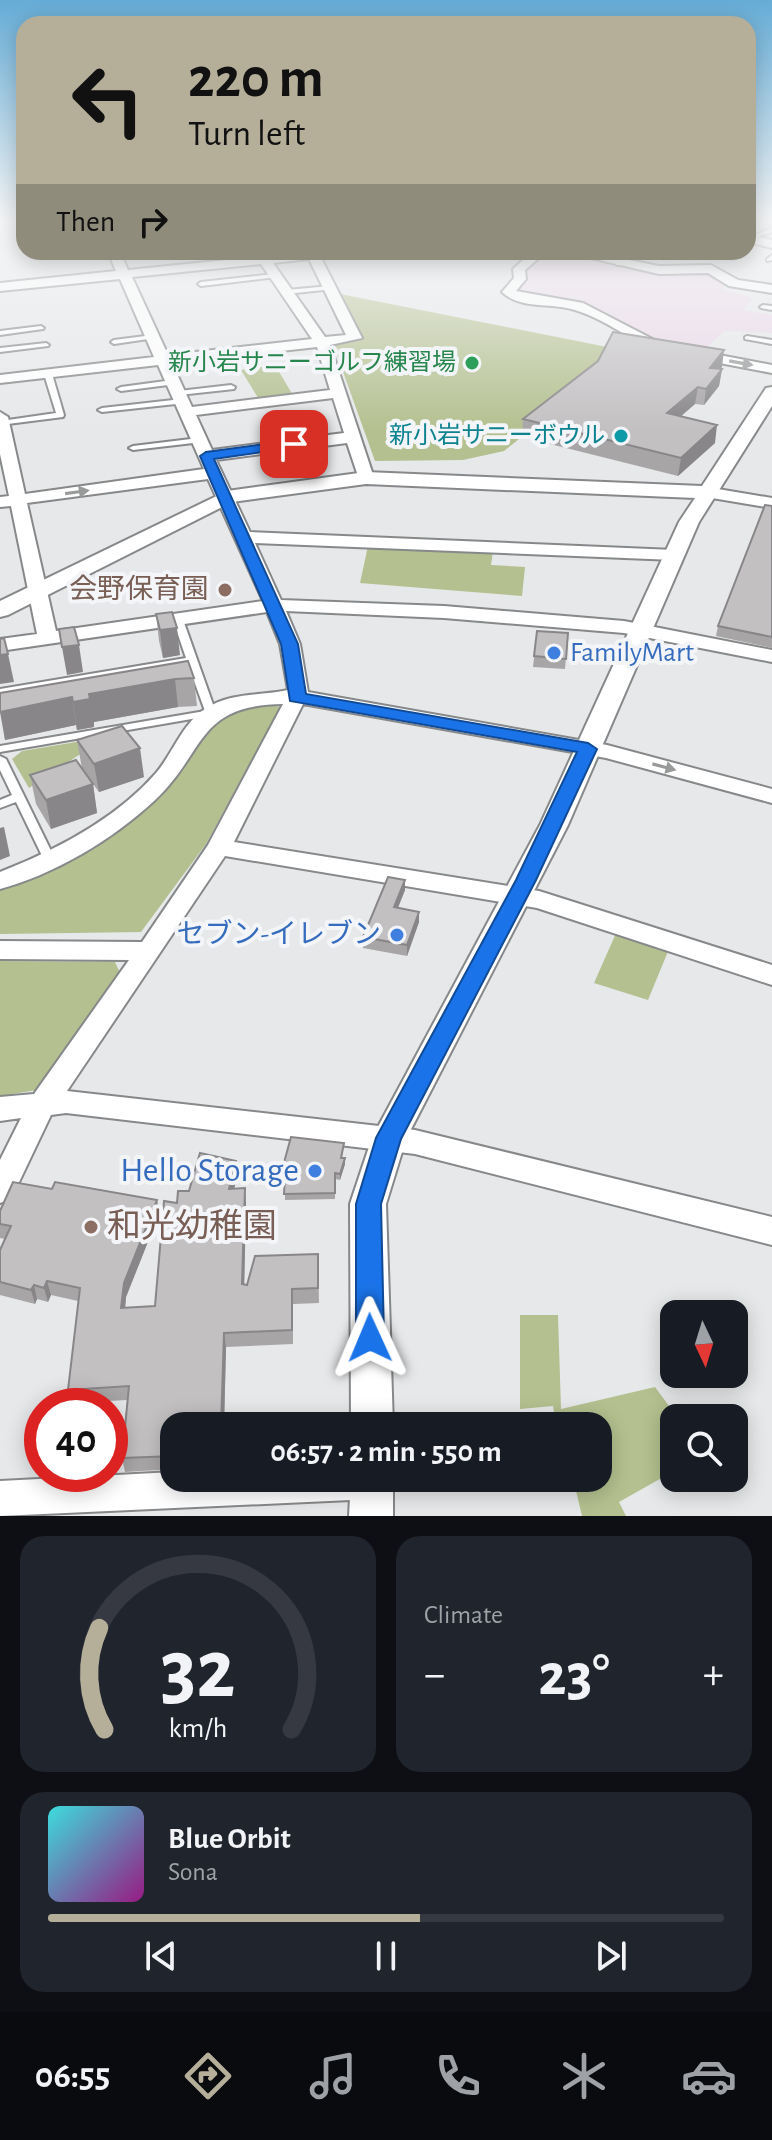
<!DOCTYPE html>
<meta charset="utf-8">
<style>
body{margin:0;font-family:"Alegreya Sans","Noto Sans JP",sans-serif;background:#20242c;color:#f1f3f6;height:100vh;display:flex;flex-direction:column;font-size:30px;white-space:nowrap}
*{box-sizing:border-box;margin:0}
p{font-size:26px;color:#9ea1a6}
.icon{flex:none;width:44px;height:44px;fill:none;stroke:currentColor;stroke-width:2;stroke-linecap:round;stroke-linejoin:round}
.map{position:relative;height:1516px;overflow:hidden}
.panel{display:flex;flex-direction:column;gap:20px;padding:20px;background:#0d0f14;flex:1}
.panel>*{flex:none}
.banner{position:absolute;left:16px;top:16px;width:740px;height:244px;border-radius:24px;box-shadow:0 4px 20px #0003;background:#b5af9a;color:#111;overflow:hidden}
.needle{width:52px;rotate:176deg}
.tools{position:absolute;left:660px;top:1300px;display:grid;gap:16px}
.tools a{display:grid;place-items:center;width:88px;height:88px;border-radius:16px;background:#171b24;box-shadow:0 4px 20px #0003;font-size:40px}
.speed{position:absolute;left:24px;top:1388px;display:flex;gap:16px;font-size:40px;font-weight:700;text-align:center}
.speed>*{display:grid;place-content:center;width:104px;height:104px;border-radius:50%;background:#171b24;box-shadow:0 4px 20px #0003;line-height:1}
.speed .limit{border:12px solid #d22;background:#fff;color:#111}
.pin{position:absolute;display:grid;place-items:center;width:68px;height:68px;color:#fff;margin:-34px;border-radius:16px;box-shadow:0 4px 12px #0006}
.me{position:absolute;width:88px;margin:-44px;rotate:359deg;stroke-linejoin:round;filter:drop-shadow(0 0 6px #0008)}
.turn{display:flex;align-items:center;gap:28px;height:168px;padding:0 40px;font-size:36px}
.turn .icon{width:104px;height:104px;stroke-width:2.5}
.turn b{display:block;font-size:56px;line-height:68px}
.then{display:flex;align-items:center;height:76px;padding:0 40px;background:#0003;gap:16px;font-size:30px}
.big{font-size:60px;font-weight:700;line-height:1.1}
.panel .tile{flex:1;display:flex;flex-direction:column;justify-content:center;gap:12px;min-width:0;padding:0 28px;border-radius:24px;background:#20242c}
.panel .dial{align-items:center;gap:0}
.dial svg{height:208px;overflow:visible;fill:none;stroke:#363941;stroke-width:7;stroke-linecap:round;text-anchor:middle}
.dial text{fill:#f1f3f6;stroke:none}
.song{display:flex;align-items:center;gap:24px}
.cover{width:96px;height:96px;border-radius:12px;background:linear-gradient(135deg,hsl(180 70% 55%),hsl(310 70% 35%))}
.played{height:8px;border-radius:4px;background:linear-gradient(90deg,#b5af9a 55%,#363941 55%)}
.keys{display:flex;justify-content:space-around;direction:ltr}
.heat{display:flex;justify-content:space-between;align-items:center;font-size:44px;direction:ltr}
.panel .tiles{flex:1;display:grid;gap:20px;grid-template-columns:1fr 1fr}
.tile:last-child{grid-column:span 2}
.trip{position:absolute;left:160px;top:1412px;width:452px;height:80px;border-radius:24px;background:#171b24;box-shadow:0 4px 20px #0003;font-weight:700;line-height:80px;text-align:center}
.menu{display:flex;height:128px;justify-content:space-around;align-items:center;background:#090b0e;color:#9ea1a6}
.menu .icon{width:56px;height:56px}
.menu .on{color:#b5af9a}
.menu b{font-size:36px;color:#f1f3f6}
.map>svg:first-child{display:block}
.education{fill:#ead7e8}
.green{fill:#b4c08f}
.lines{fill:none;stroke-linecap:round;stroke-linejoin:round}
.service-casing{stroke:#86888a;stroke-width:4}
.minor-casing{stroke:#86888a;stroke-width:4}
.tertiary-casing{stroke:#86888a;stroke-width:4}
.service{fill:#fff;fill-rule:evenodd}
.minor{fill:#fff;fill-rule:evenodd}
.tertiary{fill:#fff;fill-rule:evenodd}
.wall{fill:#a8a5a7}
.shaded-wall{fill:#888688}
.building{fill:#c3c0c2;stroke:#888688;stroke-width:2}
.oneway{fill:#989999}
.route{fill:#1a73e8;stroke:#114b97;stroke-width:2}
.leisure-dot{fill:#2e9e5b;stroke:#f3f5f8;stroke-width:3}
.culture-dot{fill:#0f9aa8;stroke:#f3f5f8;stroke-width:3}
.education-dot{fill:#8d6e63;stroke:#f3f5f8;stroke-width:3}
.shop-dot{fill:#3f7fe0;stroke:#f3f5f8;stroke-width:3}
.labels{text-anchor:middle;dominant-baseline:central;stroke-width:8;stroke-linejoin:round;paint-order:stroke}
.far-leisure-label{font-size:24px;fill:#27864d;stroke:#f3f5f8;text-anchor:end}
.far-culture-label{font-size:24px;fill:#0d838f;stroke:#f3f5f8;text-anchor:end}
.education-label{font-size:28px;fill:#785e54;stroke:#f3f5f8;text-anchor:end}
.shop-label{font-size:28px;fill:#366cbe;stroke:#f3f5f8;text-anchor:start}
.near-shop-label{font-size:34px;fill:#366cbe;stroke:#f3f5f8;text-anchor:end}
.near-education-label{font-size:34px;fill:#785e54;stroke:#f3f5f8;text-anchor:start}
</style>
<div class="map">
<svg width="772" height="1516" viewBox="0 0 772 1516">
<rect width="100%" height="100%" fill="#e6e8ea"/>
<path class="education" d="M545 252H563L619 266 658 271H708L725 283 722 289 753 298 743 310 772 315V333L725 331 700 353 661 347 581 305 512 292 525 271Z"/>
<path class="green" d="M340 294 612 348 596 378 504 451 463 460 375 461 333 344 363 337Z
M275 365 294 397 260 401 241 370Z
M368 546 493 551 491 565 525 567 522 596 360 583Z
M271 702 280 708 206 844 141 932 0 934V888L145 808 167 788 215 722 229 712Z
M106 737 29 788 12 759 22 751Z
M617 931 669 949 648 1000 594 983Z
M0 961 115 962 120 973 37 1090 0 1096Z
M520 1315H558L561 1409 655 1387 678 1418H674V1471L619 1502 626 1516H582L573 1478H598V1426H556L553 1406 520 1409Z"/>
<g class="lines">
<g class="service-casing">
<path id="service" d="M772 228V232L748 240V238Z
M625 252H631L621 265H617L616 264Z
M772 255V260L767 261V259Z
M274 274 276 275V277L201 286 198 284 201 282Z
M331 286 333 287V289L286 294 283 292 286 290Z
M763 305 772 306V310L761 308 760 307Z
M41 326 44 328 43 329 0 335V331Z
M153 335 156 337 155 338 114 344 111 342 114 340Z
M747 336 772 340V344L745 339V337Z
M46 343 49 345 48 346 0 352V348Z
M45 372 52 374 64 415 63 417 0 425 1 421 56 413 44 374Z
M173 380 177 382 176 384 121 391 117 389 121 387Z
M231 385 235 387 234 389 179 395 175 393 179 391Z
M182 399 186 401 185 403 102 412 98 410 102 408Z
M199 438 203 440 202 442 133 450 129 448 133 446Z
M177 614 182 617 216 713 215 715 0 752V746L205 711 188 664 0 695V689L186 658 172 617Z
M0 756 6 759 55 859 53 862H45L16 802 0 808V800L12 795 0 770Z"/>
</g>
<g class="minor-casing">
<path id="minor" d="M748 234 772 240V248L748 242Z
M108 252H120L128 270 256 257 253 252H265L268 256 347 252 321 258 362 338 330 345 374 478 372 482H360L347 443 216 460 250 532 674 550 683 555 674 560 255 543 281 600 444 606 624 621 772 650V662L624 633 444 618 286 611 300 644 308 692 607 745 772 789V803L606 758 303 704 234 842 539 891 772 965V985L537 908 225 856 67 1091 415 1130 772 1217V1245L415 1154 66 1113 51 1115 11 1199 0 1203V1160L21 1118 0 1121V1097L34 1094 129 960 0 959V941L142 942 208 845 283 704C195 705 206 753 154 801 112 840 55 874 0 889V872C56 850 116 819 156 773 173 753 182 724 205 709 230 692 261 696 288 690L280 644 267 612 0 651V639L37 634 11 506 0 507V497L9 496 0 454V412L8 417 25 494 204 469 158 365 0 383V375L154 357 120 279 0 291V283L116 271ZM309 259 346 335 325 337 273 263ZM261 264 312 339 168 355 132 277ZM317 347 330 390 192 407 172 363ZM333 398 344 433 212 450 196 415ZM208 479 263 601 56 631 27 503Z
M532 252H546L525 270 526 279 516 291 583 303 664 345V351H654C629 338 602 318 575 310 551 302 521 310 502 292L514 278 513 269Z
M565 252H589L659 266 711 265 738 280 772 285V293L729 286 708 273 659 274Z
M693 350 772 365V373L688 357V351Z
M706 487 772 498V508L700 496 698 492Z
M174 1472V1478H389L390 1481 385 1494 372 1499 0 1516V1481Z"/>
</g>
<g class="tertiary-casing">
<path id="tertiary" d="M772 387V406L699 522 568 825 406 1139 386 1204 393 1426H351L350 1204 372 1138 540 825 679 522 695 498 366 484 232 502 8 615 0 617V601L227 491 366 472 702 486 766 388Z
M351 1478H393V1516H349Z"/>
</g>
<use href="#service" class="service"/>
<use href="#minor" class="minor"/>
<use href="#tertiary" class="tertiary"/>
</g>
<path class="wall" d="M722 367 720 369H722L719 386 704 405 695 404 681 416 715 443 678 476 522 437 523 419Z
M772 506V648L716 636 718 626Z
M156 614 180 655 163 658 159 641Z
M537 631 568 633 565 669 533 667Z
M194 678 197 706 178 707 94 722V727L77 730 76 725 5 740 0 693Z
M77 740 144 777 99 792 87 776 93 784 97 813 51 829 36 804 30 775 82 769Z
M405 880V890L398 908 419 912V922L407 956 363 948V937Z
M344 1143 342 1158H345V1164L340 1180 335 1179V1199L285 1200V1183L280 1182V1177Z
M238 1175 234 1189 246 1203 244 1284 247 1285 318 1254 319 1303 293 1304V1344L226 1347 224 1426H174V1469L125 1472 122 1458 127 1400 71 1403 68 1390 78 1301 51 1295 48 1302 37 1299 35 1304 0 1295V1250L5 1239 0 1238V1211L52 1189 157 1200 159 1214 126 1297 125 1308 155 1306 177 1203 189 1191Z"/>
<path class="shaded-wall" d="M724 350 722 367 708 384 710 368Z
M722 369 719 386 704 405 706 389Z
M698 387 695 404 665 430 667 413Z
M717 425 715 443 678 476 681 458Z
M177 628 180 655 163 658 160 630Z
M79 645 83 672 67 675 62 647Z
M8 654 14 682 0 684V655Z
M175 679 178 707 94 722V727L77 730 73 702 89 694Z
M72 697 76 725 5 740 0 712Z
M140 748 144 777 99 792 94 764Z
M93 784 97 813 51 829 46 800Z
M4 827 10 856 0 860V828Z
M405 880V890L394 917V907Z
M419 912V922L407 956V945Z
M345 1158V1164L340 1180V1174Z
M236 1161 238 1175 230 1203 229 1189Z
M245 1188 246 1203 244 1298 242 1284Z
M157 1200 159 1214 126 1297 124 1322 121 1308 124 1283Z
M47 1281 51 1295 48 1302 44 1288Z
M34 1285 37 1299 35 1304 31 1290Z
M224 1333 226 1347 224 1426H221Z"/>
<path class="building" d="M613 332 724 350 710 368 722 369 706 389 698 387 667 413 717 425 681 458 523 419 598 361Z
M765 505 772 506V637L718 626Z
M172 612 177 628 160 630 156 614Z
M74 627 79 645 62 647 59 629Z
M537 631 568 633 566 659 534 656Z
M4 638 8 654 0 655V639Z
M188 661 194 678 175 679 89 694 90 699 73 702 72 697 0 712V693Z
M122 726 140 748 94 764 77 740Z
M76 760 93 784 46 800 30 775Z
M388 877 405 880 394 907 419 912 407 945 363 937Z
M291 1137 344 1143 341 1158H345L340 1174 335 1173V1193L284 1194 285 1177H280Z
M200 1153 236 1161 229 1189 245 1188 242 1284 247 1285 255 1256 318 1254V1288L292 1289V1330L224 1333 221 1426H174V1456L122 1458 129 1386 68 1390 80 1288 47 1281 44 1288 34 1285 31 1290 0 1282V1250L11 1226 0 1224V1211L13 1182 52 1189 55 1182 157 1200 124 1283 121 1308 155 1306 164 1201 177 1203 178 1191H189Z"/>
<defs><path id="oneway-solid" d="M-6-.8H1V-3.2L6.5 0L1 3.2V.8H-6Z" transform="scale(2)"/></defs>
<g class="oneway">
<use href="#oneway-solid" transform="translate(741 363) rotate(10)"/>
<use href="#oneway-solid" transform="translate(77 492) rotate(-8)"/>
<use href="#oneway-solid" transform="translate(664 767) rotate(15)"/>
</g>
<linearGradient id="sky" x2="0" y2="1"><stop stop-color="#65acd6"/><stop offset="0.51" stop-color="#f4f5f6"/><stop offset="1" stop-color="#f4f5f6" stop-opacity="0"/></linearGradient>
<rect width="772" height="431" fill="url(#sky)"/>
<path class="route" d="M294 440 299 441V447L214 459 298 644 306 694 588 743 597 749 536 880 401 1139 381 1204 384 1338 380 1347 370 1351 360 1347 356 1338V1204L376 1138 516 880 577 752 290 701 281 644 200 456 206 452Z"/>
<circle class="leisure-dot" cx="472" cy="363" r="8"/>
<circle class="culture-dot" cx="621" cy="436" r="8"/>
<g class="education-dot">
<circle cx="225" cy="590" r="8"/>
<circle cx="91" cy="1227" r="8"/>
</g>
<g class="shop-dot">
<circle cx="554" cy="653" r="8"/>
<circle cx="397" cy="935" r="8"/>
<circle cx="315" cy="1171" r="8"/>
</g>
<g class="labels">
<g class="far-leisure-label">
<text x="456" y="363">新小岩サニーゴルフ練習場</text>
</g>
<g class="far-culture-label">
<text x="605" y="436">新小岩サニーボウル</text>
</g>
<g class="education-label">
<text x="209" y="590">会野保育園</text>
</g>
<g class="shop-label">
<text x="570" y="653">FamilyMart</text>
<text x="381" y="935" text-anchor="end">セブン-イレブン</text>
</g>
<g class="near-shop-label">
<text x="299" y="1171">Hello Storage</text>
</g>
<g class="near-education-label">
<text x="107" y="1227">和光幼稚園</text>
</g>
</g>
</svg>
<div class="tools">
<a><svg class="needle" viewBox="-14 -14 28 28"><path d="M0-13l5 13h-10z" fill="#e53935"/><path d="M0 13l5-13h-10z" fill="#9ea1a6"/></svg></a>
<a><svg class="icon" aria-label="search" viewBox="0 0 24 24"><circle cx="10" cy="10" r="6"/><path d="M15 15l6 6"/></svg></a>
</div>
<div class="speed"><div class="limit">40</div></div>
<div class="pin" style="left:294px;top:444px;background:#d93025"><svg class="icon" aria-label="arrive" viewBox="0 0 24 24"><path d="M6 21V4h12l-3 4 3 4H6"/></svg></div>
<svg class="me" style="left:370px;top:1338px" viewBox="-20 -20 40 40"><path d="M0-17L14 15 0 8-14 15z" fill="#1a73e8" stroke="#fff" stroke-width="4"/></svg>
<div class="trip">06:57 · 2 min · 550 m</div>
<div class="banner">
<div class="turn"><svg class="icon" aria-label="left" viewBox="0 0 24 24"><path d="M17 20v-9H6M10 6l-5 5 5 5"/></svg><div><b>220 m</b>Turn left</div></div>
<div class="then">Then<svg class="icon" aria-label="right" viewBox="0 0 24 24"><path d="M7 20v-9h11M14 6l5 5-5 5"/></svg></div>
</div>
</div>
<section class="panel">
<div class="tiles">
<div class="tile dial"><svg viewBox="0 0 100 80">
<path d="M14 69A42 42 0 1 1 86 69"/>
<path d="M14 69A42 42 0 0 1 12 30" stroke="#b5af9a"/>
<text x="50" y="56" font-size="32" font-weight="700">32</text>
<text x="50" y="72" font-size="11">km/h</text>
</svg></div>
<div class="tile"><p>Climate</p>
<div class="heat"><a>−</a><b class="big">23°</b><a>+</a></div>
</div>
<div class="tile">
<div class="song"><i class="cover"></i><div><b>Blue Orbit</b><p>Sona</p></div></div>
<div class="played"></div>
<div class="keys"><svg class="icon" aria-label="previous" viewBox="0 0 24 24"><path d="M18 5L8 12l10 7zM5 5v14"/></svg><svg class="icon" aria-label="pause" viewBox="0 0 24 24"><path d="M8 5v14M16 5v14"/></svg><svg class="icon" aria-label="next" viewBox="0 0 24 24"><path d="M6 5l10 7-10 7zM19 5v14"/></svg></div>
</div>
</div>
</section>
<nav class="menu">
<b>06:55</b>
<svg class="icon on" aria-label="directions" viewBox="0 0 24 24"><path d="M12 3l9 9-9 9-9-9zM9 14v-3h6M13 9l2 2-2 2"/></svg>
<svg class="icon" aria-label="music" viewBox="0 0 24 24"><path d="M9 18V5l10-2v13"/><circle cx="6" cy="18" r="3"/><circle cx="16" cy="16" r="3"/></svg>
<svg class="icon" aria-label="phone" viewBox="0 0 24 24"><path d="M5 4h4l2 5-3 2q2 4 5 5l2-3 5 2v4C11 20 4 13 5 4z"/></svg>
<svg class="icon" aria-label="climate" viewBox="0 0 24 24"><path d="M12 3v18M4 7l16 10M4 17L20 7"/></svg>
<svg class="icon" aria-label="car" viewBox="0 0 24 24"><path d="M5 17H2v-5l4-1 3-4h7l3 4 3 1v5h-3M9 17h6M6 11h13"/><circle cx="7" cy="17" r="2"/><circle cx="17" cy="17" r="2"/></svg>
</nav>
